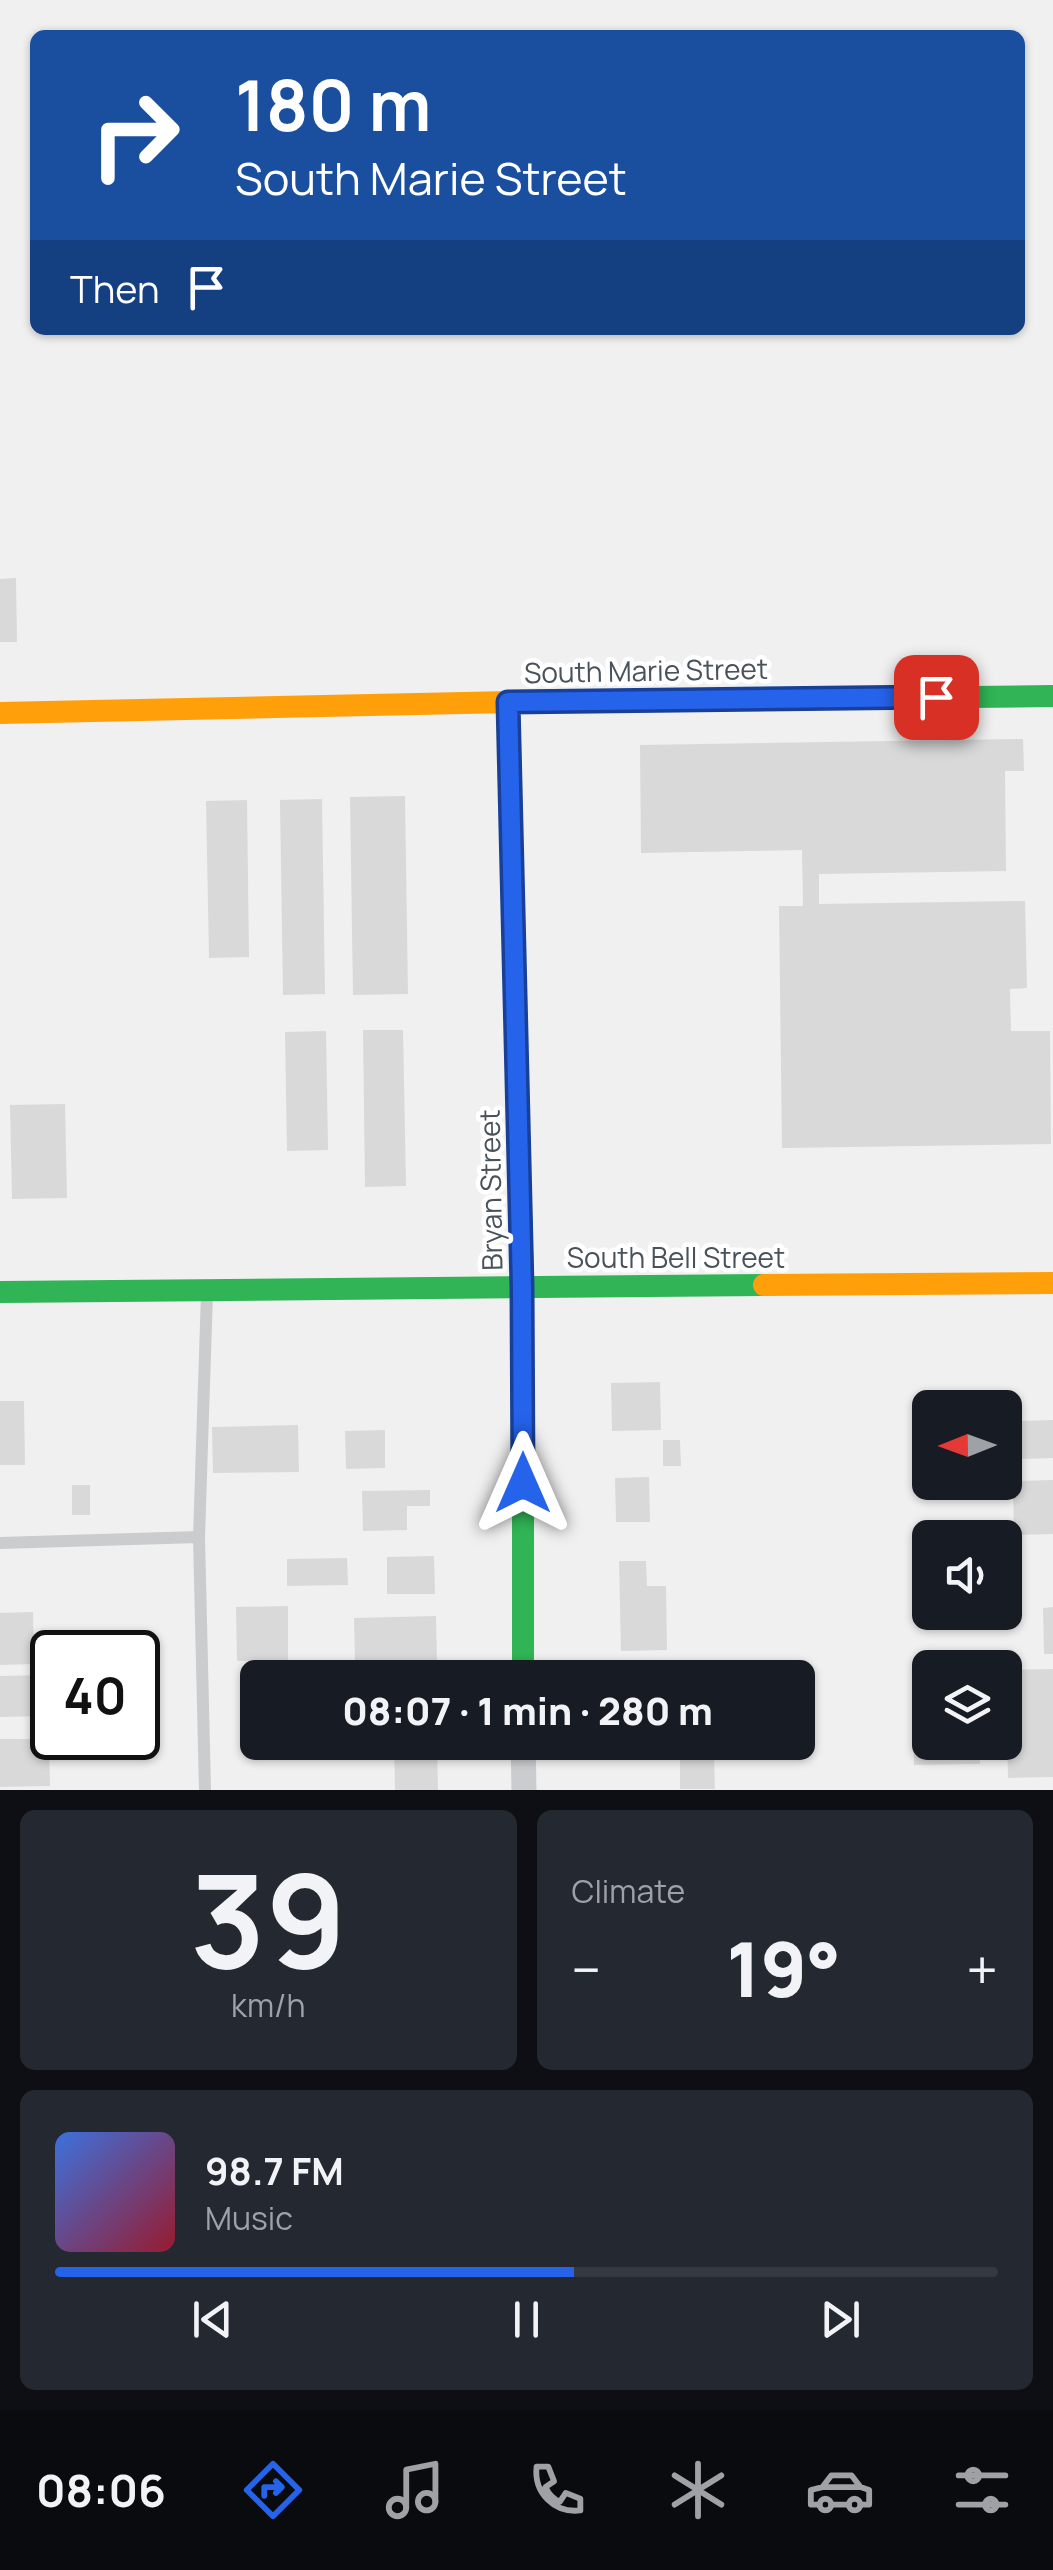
<!DOCTYPE html>
<meta charset="utf-8">
<style>
body{margin:0;font-family:Manrope,sans-serif;background:#242831;color:#f1f3f6;height:100vh;display:flex;flex-direction:column;font-size:38px;white-space:nowrap}
*{box-sizing:border-box;margin:0}
p{font-size:32px;color:#9ea1a6}
.icon{flex:none;width:55px;height:55px;fill:none;stroke:currentColor;stroke-width:2;stroke-linecap:round;stroke-linejoin:round}
.map{position:relative;height:1790px;overflow:hidden}
.panel{display:flex;flex-direction:column;gap:20px;padding:20px;background:#0d0f14;flex:1}
.panel>*{flex:none}
.hud{position:absolute;left:30px;top:30px;width:995px;height:305px;border-radius:15px;box-shadow:0 2px 8px #0004;background:#1a4fa0;color:#fff;overflow:hidden}
.needle{width:65px;rotate:269deg}
.fabs{position:absolute;left:912px;top:1390px;display:grid;gap:20px}
.fabs a{display:grid;place-items:center;width:110px;height:110px;border-radius:15px;background:#171b24;box-shadow:0 2px 8px #0004;font-size:50px}
.speed{position:absolute;left:30px;top:1630px;display:flex;gap:20px;font-size:50px;font-weight:700;text-align:center}
.speed>*{display:grid;place-content:center;width:130px;height:130px;border-radius:50%;background:#171b24;box-shadow:0 2px 8px #0004;line-height:1}
.speed .limit{border:5px solid #111;border-radius:15px;background:#fff;color:#111}
.pin{position:absolute;display:grid;place-items:center;width:85px;height:85px;color:#fff;margin:-42px;border-radius:20px;box-shadow:0 5px 15px #0006}
.me{position:absolute;width:110px;margin:-55px;rotate:0deg;stroke-linejoin:round;filter:drop-shadow(0 0 8px #0008)}
.turn{display:flex;align-items:center;gap:35px;height:210px;padding:0 40px;font-size:45px}
.turn .icon{width:130px;height:130px;stroke-width:2.5}
.turn b{display:block;font-size:70px;line-height:85px}
.then{display:flex;align-items:center;height:95px;padding:0 40px;background:#0003;gap:20px;font-size:38px}
.big{font-size:75px;font-weight:800;line-height:1.1}
.panel .card{flex:1;display:flex;flex-direction:column;justify-content:center;gap:15px;min-width:0;padding:0 35px;border-radius:15px;background:#242831}
.panel .dial{align-items:center;gap:0}
.dial b{font-size:130px;line-height:1}
.song{display:flex;align-items:center;gap:30px}
.cover{width:120px;height:120px;border-radius:15px;background:linear-gradient(135deg,hsl(220 70% 55%),hsl(350 70% 35%))}
.played{height:10px;border-radius:5px;background:linear-gradient(90deg,#2563eb 55%,#363941 55%)}
.keys{display:flex;justify-content:space-around;direction:ltr}
.heat{display:flex;justify-content:space-between;align-items:center;font-size:55px;direction:ltr}
.panel .tiles{flex:1;display:grid;gap:20px;grid-template-columns:1fr 1fr}
.card:last-child{grid-column:span 2}
.trip{position:absolute;left:240px;top:1660px;width:575px;height:100px;border-radius:15px;background:#171b24;box-shadow:0 2px 8px #0004;font-weight:800;line-height:100px;text-align:center}
.tabs{display:flex;height:160px;justify-content:space-around;align-items:center;background:#090b0e;color:#9ea1a6}
.tabs .icon{width:70px;height:70px}
.tabs .on{color:#2563eb}
.tabs b{font-size:45px;color:#f1f3f6}
.map>svg:first-child{display:block}
.building{fill:#d9d9da}
.lines{fill:none;stroke-linecap:round;stroke-linejoin:round}
.lane{stroke:#caccce;stroke-width:12}
.street{stroke:#caccce;stroke-width:25}
.fast{stroke:#30b455;stroke-width:22}
.slow{stroke:#ff9f0a;stroke-width:22}
.route-casing{stroke:#184099;stroke-width:25}
.route{stroke:#2563eb;stroke-width:18}
.labels{text-anchor:middle;dominant-baseline:central;stroke-width:9;stroke-linejoin:round;paint-order:stroke}
.street-label{font-size:28px;fill:#48525b;stroke:#fff}
</style>
<div class="map">
<svg width="1053" height="1790" viewBox="0 0 1053 1790">
<rect width="100%" height="100%" fill="#f0f0f0"/>
<path class="building" d="M16 578 17 642H0V579Z
M1023 739 1024 771H1005L1006 871 819 874V904L1025 901 1027 988 1010 989 1011 1031H1050L1051 1144 782 1148 779 906H803L802 850 641 853 640 745Z
M405 796 408 994 353 995 350 797Z
M322 799 325 994 283 995 280 800Z
M247 800 249 957 209 958 206 801Z
M363 1030H403L406 1186 365 1187Z
M326 1031 328 1150 287 1151 285 1032Z
M65 1104 67 1198 12 1199 10 1105Z
M660 1382 661 1430 612 1431 611 1383Z
M0 1401H24L25 1465H0Z
M1053 1420V1458L1021 1459 1020 1421Z
M298 1425 299 1472 213 1473 212 1427Z
M385 1430V1468L346 1469 345 1431Z
M663 1440H680L681 1466H663Z
M649 1477 650 1522H616L615 1478Z
M1053 1480V1534L1014 1535 1013 1481Z
M72 1485H90V1515H72Z
M430 1490V1506H407V1530L363 1531 362 1491Z
M990 1524V1538H943V1525Z
M434 1556 435 1594H387V1557Z
M347 1558 348 1585 287 1586V1559Z
M619 1561H646L647 1586H666L667 1650 621 1651Z
M288 1606V1660L237 1661 236 1607Z
M1053 1607V1654H1044L1043 1608Z
M33 1612 34 1664 0 1665V1613Z
M436 1616 437 1662 355 1663 354 1618Z
M1053 1669V1777L1008 1778 1006 1670Z
M45 1675 46 1716 0 1717V1676Z
M913 1701H930V1742H979L980 1764 914 1765Z
M0 1739H49L50 1786 0 1787Z
M394 1742H437L438 1790H395Z
M714 1756 715 1789H680V1757Z"/>
<g class="lines">
<path class="lane" d="M0 1543 199 1537
M205 1790 199 1537 207 1293"/>
<path class="street" d="M523 1742 524 1790"/>
<path class="fast" d="M512 702 1053 696
M519 1134 523 1288V1678
M0 1292 764 1285"/>
<path class="slow" d="M508 702 519 1134
M0 713 512 702
M764 1285 1053 1283"/>
</g>
<g class="lines">
<g class="route-casing">
<path id="route" d="M523 1483 522 1288 508 702 936 697"/>
</g>
<use href="#route" class="route"/>
</g>
<g class="labels">
<g class="street-label">
<text transform="translate(646 670) rotate(-1)">South Marie Street</text>
<text transform="translate(490 1190) rotate(-91)">Bryan Street</text>
<text x="676" y="1257">South Bell Street</text>
</g>
</g>
</svg>
<div class="fabs">
<a><svg class="needle" viewBox="-14 -14 28 28"><path d="M0-13l5 13h-10z" fill="#e53935"/><path d="M0 13l5-13h-10z" fill="#9ea1a6"/></svg></a>
<a><svg class="icon" aria-label="sound" viewBox="0 0 24 24"><path d="M4 9h4l5-4v14l-5-4H4zM17 9q2 3 0 6"/></svg></a>
<a><svg class="icon" aria-label="layers" viewBox="0 0 24 24"><path d="M12 4l9 5-9 5-9-5zM3 14l9 5 9-5"/></svg></a>
</div>
<div class="speed"><div class="limit">40</div></div>
<div class="pin" style="left:936px;top:697px;background:#d93025"><svg class="icon" aria-label="arrive" viewBox="0 0 24 24"><path d="M6 21V4h12l-3 4 3 4H6"/></svg></div>
<svg class="me" style="left:523px;top:1483px" viewBox="-20 -20 40 40"><path d="M0-17L14 15 0 8-14 15z" fill="#2563eb" stroke="#fff" stroke-width="4"/></svg>
<div class="trip">08:07 · 1 min · 280 m</div>
<div class="hud">
<div class="turn"><svg class="icon" aria-label="right" viewBox="0 0 24 24"><path d="M7 20v-9h11M14 6l5 5-5 5"/></svg><div><b>180 m</b>South Marie Street</div></div>
<div class="then">Then<svg class="icon" aria-label="arrive" viewBox="0 0 24 24"><path d="M6 21V4h12l-3 4 3 4H6"/></svg></div>
</div>
</div>
<section class="panel">
<div class="tiles">
<div class="card dial"><b>39</b><p>km/h</p></div>
<div class="card"><p>Climate</p>
<div class="heat"><a>−</a><b class="big">19°</b><a>+</a></div>
</div>
<div class="card">
<div class="song"><i class="cover"></i><div><b>98.7 FM</b><p>Music</p></div></div>
<div class="played"></div>
<div class="keys"><svg class="icon" aria-label="previous" viewBox="0 0 24 24"><path d="M18 5L8 12l10 7zM5 5v14"/></svg><svg class="icon" aria-label="pause" viewBox="0 0 24 24"><path d="M8 5v14M16 5v14"/></svg><svg class="icon" aria-label="next" viewBox="0 0 24 24"><path d="M6 5l10 7-10 7zM19 5v14"/></svg></div>
</div>
</div>
</section>
<nav class="tabs">
<b>08:06</b>
<svg class="icon on" aria-label="directions" viewBox="0 0 24 24"><path d="M12 3l9 9-9 9-9-9zM9 14v-3h6M13 9l2 2-2 2"/></svg>
<svg class="icon" aria-label="music" viewBox="0 0 24 24"><path d="M9 18V5l10-2v13"/><circle cx="6" cy="18" r="3"/><circle cx="16" cy="16" r="3"/></svg>
<svg class="icon" aria-label="phone" viewBox="0 0 24 24"><path d="M5 4h4l2 5-3 2q2 4 5 5l2-3 5 2v4C11 20 4 13 5 4z"/></svg>
<svg class="icon" aria-label="climate" viewBox="0 0 24 24"><path d="M12 3v18M4 7l16 10M4 17L20 7"/></svg>
<svg class="icon" aria-label="car" viewBox="0 0 24 24"><path d="M5 17H2v-5l4-1 3-4h7l3 4 3 1v5h-3M9 17h6M6 11h13"/><circle cx="7" cy="17" r="2"/><circle cx="17" cy="17" r="2"/></svg>
<svg class="icon" aria-label="filters" viewBox="0 0 24 24"><path d="M4 7h16M4 17h16"/><circle cx="9" cy="7" r="2"/><circle cx="15" cy="17" r="2"/></svg>
</nav>
